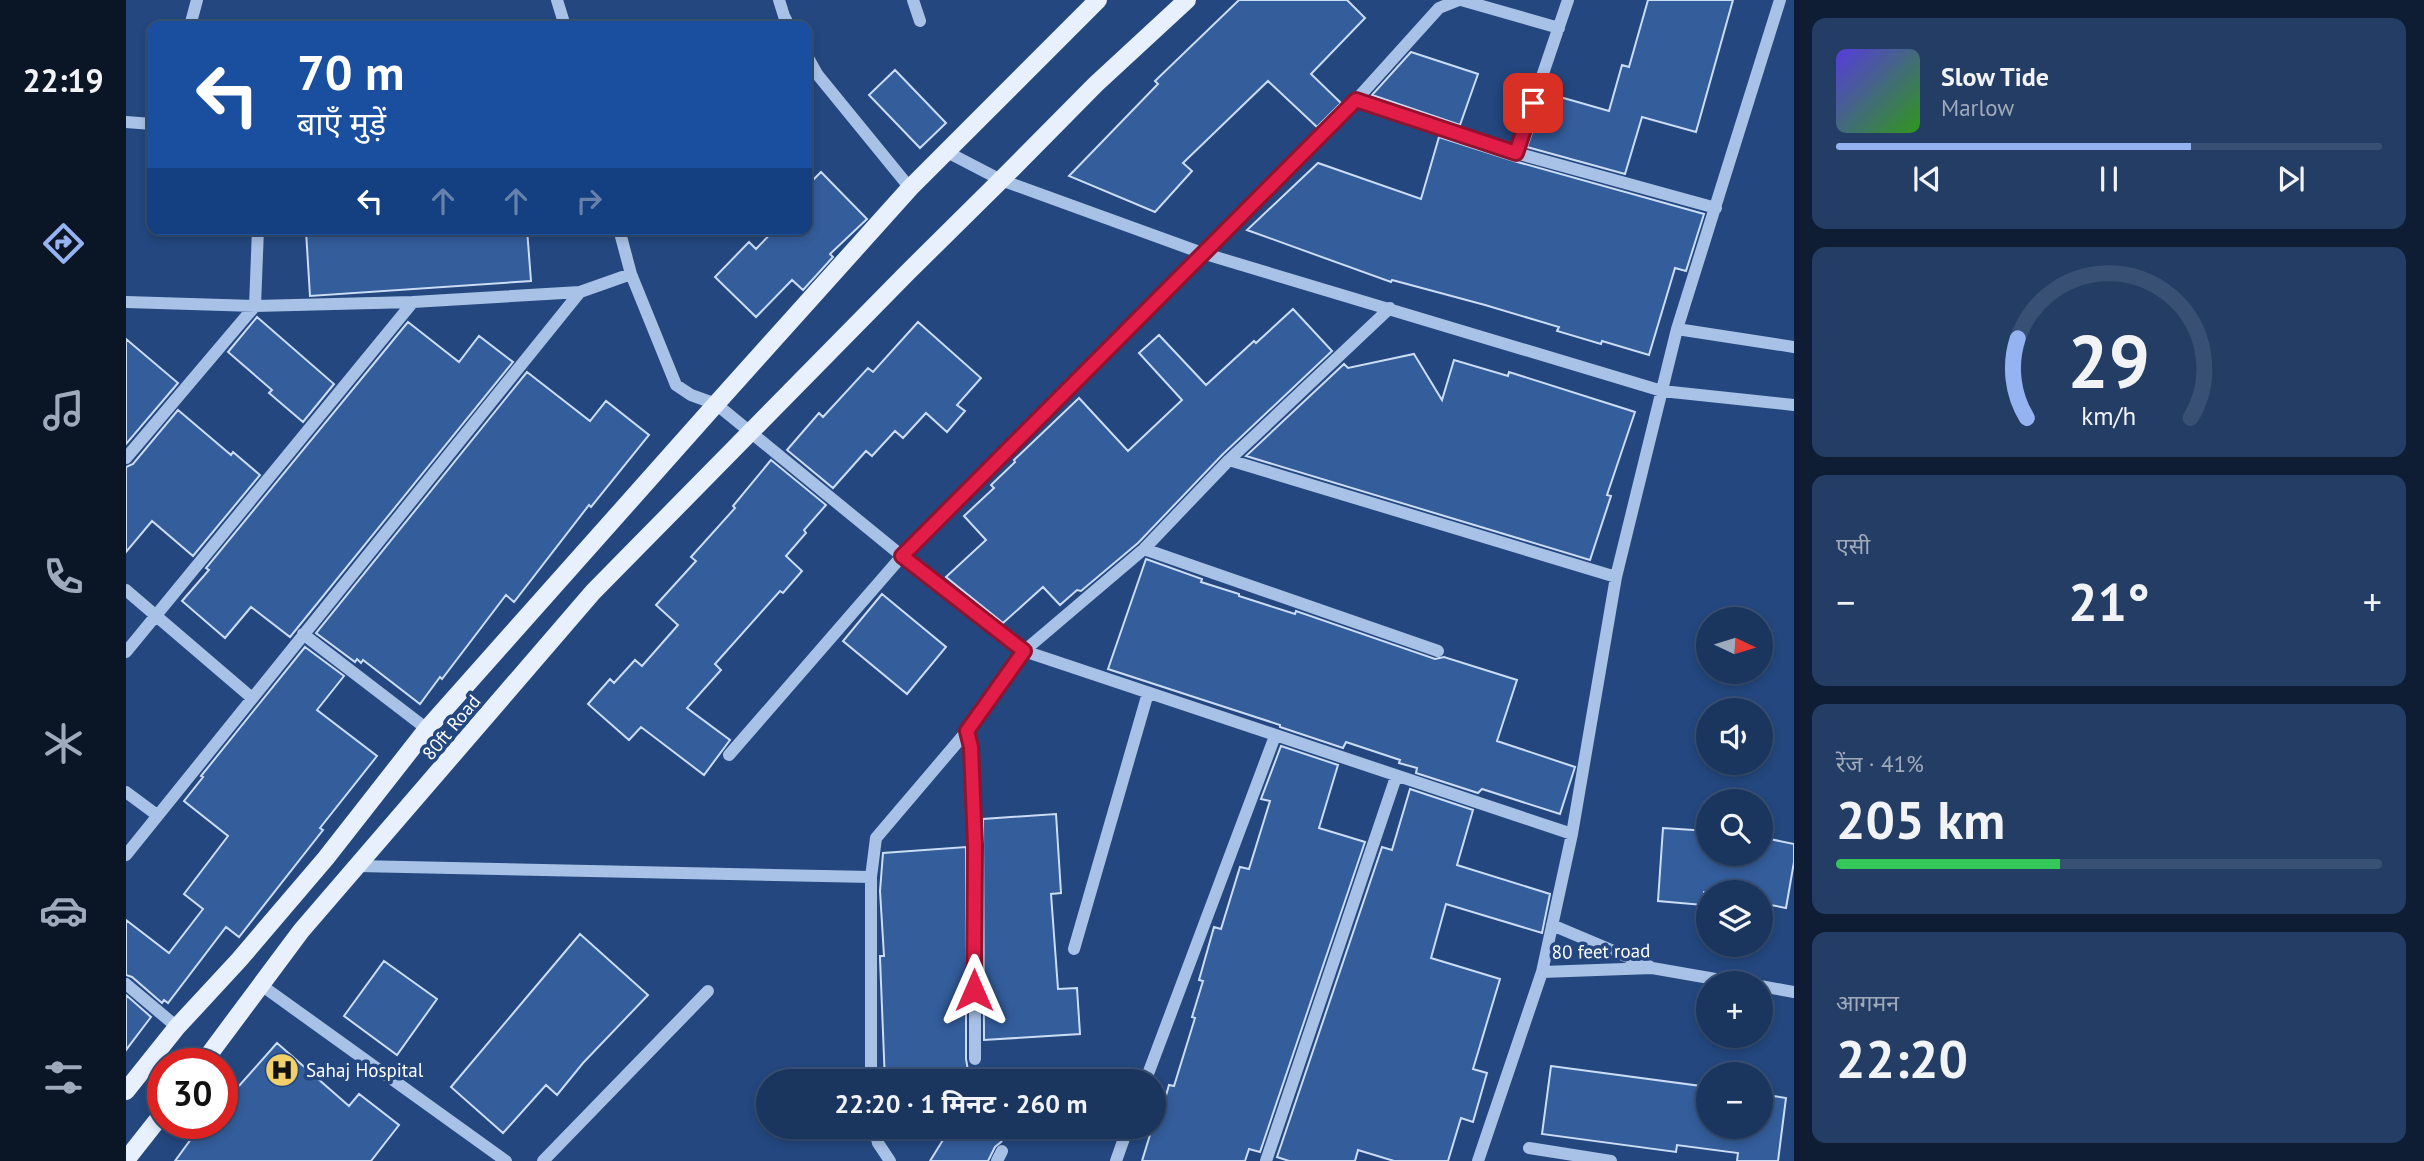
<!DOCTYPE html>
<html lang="hi">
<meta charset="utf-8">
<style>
body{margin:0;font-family:"PT Sans","Noto Sans Devanagari",sans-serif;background:#233d64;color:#f1f3f6;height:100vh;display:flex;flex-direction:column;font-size:26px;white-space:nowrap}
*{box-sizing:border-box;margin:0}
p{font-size:23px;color:#9fabbc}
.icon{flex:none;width:38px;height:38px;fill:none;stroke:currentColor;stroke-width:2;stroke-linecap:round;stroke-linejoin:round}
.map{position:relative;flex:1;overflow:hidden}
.drawer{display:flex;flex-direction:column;gap:18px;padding:18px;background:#0e1d34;width:630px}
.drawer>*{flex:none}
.guide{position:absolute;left:21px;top:21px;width:665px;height:214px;border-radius:14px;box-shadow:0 4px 10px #0003,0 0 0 2px #385073;background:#1a4fa0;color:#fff;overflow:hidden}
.needle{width:46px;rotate:94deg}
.tools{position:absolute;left:1570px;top:607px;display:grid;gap:14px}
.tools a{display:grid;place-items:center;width:77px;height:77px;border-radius:50%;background:#1a355e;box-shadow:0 4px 10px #0003,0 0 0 2px #385073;font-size:35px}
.speed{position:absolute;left:21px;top:1048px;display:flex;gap:14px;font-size:35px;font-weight:700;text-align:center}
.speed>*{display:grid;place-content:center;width:91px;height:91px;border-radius:50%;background:#1a355e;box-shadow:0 4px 10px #0003,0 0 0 2px #385073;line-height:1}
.speed .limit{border:10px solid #d22;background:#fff;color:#111}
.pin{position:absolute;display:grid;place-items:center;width:60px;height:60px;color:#fff;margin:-30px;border-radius:14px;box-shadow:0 4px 10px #0006}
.me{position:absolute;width:77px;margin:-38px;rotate:0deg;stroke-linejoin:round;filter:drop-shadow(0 0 5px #0008)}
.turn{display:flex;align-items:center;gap:24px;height:147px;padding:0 35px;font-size:32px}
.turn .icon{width:91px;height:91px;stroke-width:2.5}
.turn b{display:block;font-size:49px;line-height:60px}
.lanes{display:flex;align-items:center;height:66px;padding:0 35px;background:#0003;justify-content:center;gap:35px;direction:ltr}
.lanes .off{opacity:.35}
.big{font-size:52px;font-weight:700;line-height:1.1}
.drawer .tile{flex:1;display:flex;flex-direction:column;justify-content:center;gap:10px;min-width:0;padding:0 24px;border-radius:14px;background:#233d64}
.drawer .dial{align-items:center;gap:0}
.dial svg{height:182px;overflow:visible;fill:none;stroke:#385073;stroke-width:7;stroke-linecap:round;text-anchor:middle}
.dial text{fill:#f1f3f6;stroke:none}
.song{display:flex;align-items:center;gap:21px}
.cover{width:84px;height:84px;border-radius:10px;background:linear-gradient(135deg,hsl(250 70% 55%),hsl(110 70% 35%))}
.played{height:7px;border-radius:4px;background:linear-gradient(90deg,#95b2f1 65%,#385073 65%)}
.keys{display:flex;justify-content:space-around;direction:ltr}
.heat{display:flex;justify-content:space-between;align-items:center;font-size:38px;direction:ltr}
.charge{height:10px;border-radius:5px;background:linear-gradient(90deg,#34c759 41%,#385073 0)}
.trip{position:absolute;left:630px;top:1069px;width:410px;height:70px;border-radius:35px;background:#1a355e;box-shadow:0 4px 10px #0003,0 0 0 2px #385073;font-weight:700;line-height:70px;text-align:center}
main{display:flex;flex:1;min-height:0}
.dock{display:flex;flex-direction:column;width:126px;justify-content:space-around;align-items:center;background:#0a1526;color:#9fabbc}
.dock .icon{width:49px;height:49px}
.dock .selected{color:#95b2f1}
.dock b{font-size:32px;color:#f1f3f6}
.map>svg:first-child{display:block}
.building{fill:#335d9b;stroke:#cbdcf5;stroke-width:2}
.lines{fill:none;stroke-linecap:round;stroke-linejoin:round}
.minor{stroke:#a8c1e6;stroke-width:12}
.major{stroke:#e9f0fd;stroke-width:18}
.route-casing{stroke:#92132f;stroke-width:18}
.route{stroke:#e11d48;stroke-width:12}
.labels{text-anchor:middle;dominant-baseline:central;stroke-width:7;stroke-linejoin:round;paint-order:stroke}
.street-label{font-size:19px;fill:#fff;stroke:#23477e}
.poi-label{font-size:19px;fill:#fff;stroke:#23477e;text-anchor:start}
</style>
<main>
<nav class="dock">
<b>22:19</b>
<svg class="icon selected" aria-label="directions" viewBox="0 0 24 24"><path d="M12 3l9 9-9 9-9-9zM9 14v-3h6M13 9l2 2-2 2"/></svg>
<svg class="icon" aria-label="music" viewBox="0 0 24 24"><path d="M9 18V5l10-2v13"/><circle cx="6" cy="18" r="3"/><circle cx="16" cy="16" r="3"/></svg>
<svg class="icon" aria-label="phone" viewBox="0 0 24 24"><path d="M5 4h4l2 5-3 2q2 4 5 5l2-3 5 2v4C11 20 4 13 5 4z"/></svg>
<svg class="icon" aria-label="climate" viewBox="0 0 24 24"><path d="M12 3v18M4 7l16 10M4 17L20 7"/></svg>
<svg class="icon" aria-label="car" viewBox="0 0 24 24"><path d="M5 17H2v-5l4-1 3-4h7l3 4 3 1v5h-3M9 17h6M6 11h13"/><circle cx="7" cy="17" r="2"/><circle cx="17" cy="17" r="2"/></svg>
<svg class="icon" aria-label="filters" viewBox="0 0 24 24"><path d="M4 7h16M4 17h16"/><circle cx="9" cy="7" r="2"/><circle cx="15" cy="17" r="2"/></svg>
</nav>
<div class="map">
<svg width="1668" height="1161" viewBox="0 0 1668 1161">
<rect width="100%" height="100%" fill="#23477e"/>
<path class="building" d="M1113 0H1221L1239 18 1185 74 1215 103 1191 127 1142 81 1057 163 1066 171 1029 212 943 176 1032 84 1029 81Z
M1522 0H1607L1570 132 1516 117 1499 174 1401 147 1420 93 1483 111 1496 65 1503 67Z
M1285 52 1352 74 1334 125 1246 95Z
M769 70 820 123 794 148 743 95Z
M1313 137 1388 161 1578 214 1560 271 1549 268 1523 355 1476 341 1475 344 1431 331 1433 327 1359 305 1266 280 1265 282 1121 230 1192 163 1295 199Z
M695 172 741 219 704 254 707 257 677 290 666 280 630 317 589 277 623 242 630 249 649 229H681V186Z
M211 229V234L284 229H401L405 281 184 296 180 231Z
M1167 309 1206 351 1097 454 1012 543 955 591 951 590 934 605 917 587 877 623 820 577 860 540 838 516 868 488 865 485 889 462 888 460 953 398 1002 451 1056 400 1013 353 1033 335 1080 385 1128 341 1130 343Z
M131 317 208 384 177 422 143 393 146 390 102 352Z
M282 322 333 362 353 336 387 362 164 637 125 607 99 638 56 601 83 570 80 568Z
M792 322 855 378 831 405 839 411 821 432 800 413 777 438 769 431 746 456 740 451 707 488 661 450 693 413 697 417 742 368 747 372Z
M0 339 52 383 0 444Z
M1288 354 1316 400 1328 360 1382 376 1383 372 1509 412 1481 495 1485 496 1464 560 1120 456 1218 364 1222 368Z
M401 372 464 421 480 401 523 435 465 507 463 505 388 602 380 595 316 679 314 677 294 704 237 660 235 663 231 659 229 662 190 633Z
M52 410 105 455 107 452 134 475 67 556 26 521 0 552V467L7 464Z
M645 460 700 505 678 530 680 533 660 556 676 571 657 593 654 591 589 664 595 670 561 708 604 740 578 775 515 727 503 740 462 704 484 679 488 683 509 660 516 666 552 625 530 605 570 561 565 557 609 508 607 506Z
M1020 559 1076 579 1075 582 1113 594V596L1169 614 1170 611 1309 659 1318 657 1391 680 1371 741 1449 767 1434 814 1356 789 1352 793 1290 773 1291 768 1273 763 1274 760 1220 742 1217 748 1154 727V725L982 669Z
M756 594 820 647 781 694 717 641Z
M179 647 218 676 191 710 251 756 194 828 197 830 113 937 100 927 42 1003 38 1000 36 1003 6 977 0 975V920L43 953 77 909 58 894 102 836 58 801 77 777 75 776Z
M1155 746 1212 765 1193 828 1239 842 1134 1152 1123 1149 1119 1161H1016L1031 1112 1035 1113 1043 1085 1048 1086 1069 1018 1066 1017 1077 981 1073 980 1088 927 1095 929 1114 867 1123 869 1144 801 1135 799Z
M1284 789 1347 810 1331 865 1424 894 1416 933 1320 904 1305 958 1374 979 1347 1069 1361 1073 1347 1122 1335 1118 1322 1161H1268L1232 1150 1229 1161H1163L1151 1157 1256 847 1266 850Z
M930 814 935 893 925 894 932 989 951 988 954 1034 858 1040 857 819Z
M1537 828 1582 831V854H1634V837L1668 844V862L1660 908 1634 903V892H1578L1577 905 1532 901Z
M840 847V1059L844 1082H759L754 958V956H758L754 891 757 853Z
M454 934 522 995 457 1063 431 1095 420 1085 377 1133 325 1087Z
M258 961 311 999 271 1055 218 1016Z
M0 995 25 1017 0 1050Z
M151 1043 223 1106 233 1094 273 1125 245 1161H49L76 1124H96V1105Z
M1425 1066 1582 1087V1127H1634V1094L1660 1098 1652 1161H1611L1612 1153 1551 1145 1550 1152 1416 1134Z
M825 1127H864L879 1136 875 1142 869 1147 862 1161H804Z"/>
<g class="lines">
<path class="minor" d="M431 0 439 26
M653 0 658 16 663 26
M787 0 794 21
M1335 0 1433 28
M64 26 71 0
M681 56 691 74 784 188
M1230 100 1390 153 1590 208
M0 122 26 124
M821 152 875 180 1076 253 1536 391 1668 405
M1390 153 1442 0
M493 229 505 274 550 385 565 395 590 404 776 556 898 651 1446 834
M0 302 129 306 287 302 454 292 505 274
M1551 329 1668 347
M0 458 129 306 132 229
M1103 460 1490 577
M1018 549 1312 651
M0 590 126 698
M177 634 301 729
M0 652 287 302
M841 731 845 747 849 845V1059
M603 755 776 556 1230 100 1313 8 1333 0
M0 792 31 815
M0 855 454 292
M232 866 745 877
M1426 925 1523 966
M948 949 1022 693
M1416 972 1526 968 1618 984
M0 984 51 1027
M135 985 380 1161
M1634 986 1668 992
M745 1082V877L750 838 841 731 898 651 1018 549 1103 460 1264 308
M1019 1082 1149 736
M748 1127 752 1143 764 1161
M1403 1148 1485 1161
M417 1161 582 991
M871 1161 876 1151
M990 1161 1002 1127
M1140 1161 1270 777
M1352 1161 1416 972 1446 834 1490 577 1551 329 1654 0"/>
<path class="major" d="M76 1064 175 931 467 592 782 272 875 180 970 84 1061 0
M0 1091 51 1027 113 960 200 858 301 729 590 404 784 188 972 0
M0 1160 37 1113"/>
</g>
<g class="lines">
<g class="route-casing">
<path id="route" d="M848 990 849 845 845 747 841 731 898 651 776 556 1230 100 1390 153 1407 103"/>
</g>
<use href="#route" class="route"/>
</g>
<defs>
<g id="hospital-disc" transform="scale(1.75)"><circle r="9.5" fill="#f1d06a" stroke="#23477e"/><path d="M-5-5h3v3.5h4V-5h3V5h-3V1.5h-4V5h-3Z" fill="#111"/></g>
</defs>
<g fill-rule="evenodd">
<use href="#hospital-disc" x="156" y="1070"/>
</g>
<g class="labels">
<g class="street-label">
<text transform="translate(325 727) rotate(-50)">80ft Road</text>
<text transform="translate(1475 951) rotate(-1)">80 feet road</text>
</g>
<g class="poi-label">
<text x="180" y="1070">Sahaj Hospital</text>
</g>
</g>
</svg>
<div class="tools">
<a><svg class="needle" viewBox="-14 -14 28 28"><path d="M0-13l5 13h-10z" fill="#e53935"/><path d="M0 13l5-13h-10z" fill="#9fabbc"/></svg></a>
<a><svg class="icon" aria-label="sound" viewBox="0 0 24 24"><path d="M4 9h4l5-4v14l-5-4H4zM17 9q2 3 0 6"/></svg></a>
<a><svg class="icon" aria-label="search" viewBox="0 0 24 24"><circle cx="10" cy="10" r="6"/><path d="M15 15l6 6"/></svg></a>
<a><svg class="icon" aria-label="layers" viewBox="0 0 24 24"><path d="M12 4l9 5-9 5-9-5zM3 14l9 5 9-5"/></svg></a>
<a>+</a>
<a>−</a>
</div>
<div class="speed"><div class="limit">30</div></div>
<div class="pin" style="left:1407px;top:103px;background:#d93025"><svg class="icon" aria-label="arrive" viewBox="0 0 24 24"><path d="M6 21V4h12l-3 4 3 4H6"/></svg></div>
<svg class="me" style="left:848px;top:990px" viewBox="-20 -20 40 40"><path d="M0-17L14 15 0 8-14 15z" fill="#e11d48" stroke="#fff" stroke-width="4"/></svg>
<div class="trip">22:20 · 1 मिनट · 260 m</div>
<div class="guide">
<div class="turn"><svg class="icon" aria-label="left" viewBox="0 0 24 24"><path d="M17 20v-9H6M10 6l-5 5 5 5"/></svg><div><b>70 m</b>बाएँ मुड़ें</div></div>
<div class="lanes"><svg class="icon" aria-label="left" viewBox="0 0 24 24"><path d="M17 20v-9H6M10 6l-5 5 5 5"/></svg><svg class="icon off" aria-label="ahead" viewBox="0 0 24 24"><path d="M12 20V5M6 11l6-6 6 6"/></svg><svg class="icon off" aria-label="ahead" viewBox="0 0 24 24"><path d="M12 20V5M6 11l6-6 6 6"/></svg><svg class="icon off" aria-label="right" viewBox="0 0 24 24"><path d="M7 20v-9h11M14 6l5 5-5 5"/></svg></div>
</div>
</div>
<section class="drawer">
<div class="tile">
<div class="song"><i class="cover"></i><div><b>Slow Tide</b><p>Marlow</p></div></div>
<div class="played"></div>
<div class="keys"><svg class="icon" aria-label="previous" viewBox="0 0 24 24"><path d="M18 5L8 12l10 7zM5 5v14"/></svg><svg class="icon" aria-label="pause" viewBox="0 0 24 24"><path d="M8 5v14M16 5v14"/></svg><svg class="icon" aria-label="next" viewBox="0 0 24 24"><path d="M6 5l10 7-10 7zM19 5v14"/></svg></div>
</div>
<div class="tile dial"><svg viewBox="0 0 100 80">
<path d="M14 69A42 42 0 1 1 86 69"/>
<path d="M14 69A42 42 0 0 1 10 34" stroke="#95b2f1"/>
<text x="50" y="56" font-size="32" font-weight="700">29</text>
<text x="50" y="72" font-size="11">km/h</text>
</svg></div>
<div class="tile"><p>एसी</p>
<div class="heat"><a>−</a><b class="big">21°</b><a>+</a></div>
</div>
<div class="tile"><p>रेंज · 41%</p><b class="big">205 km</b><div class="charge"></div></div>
<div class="tile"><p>आगमन</p><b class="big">22:20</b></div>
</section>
</main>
